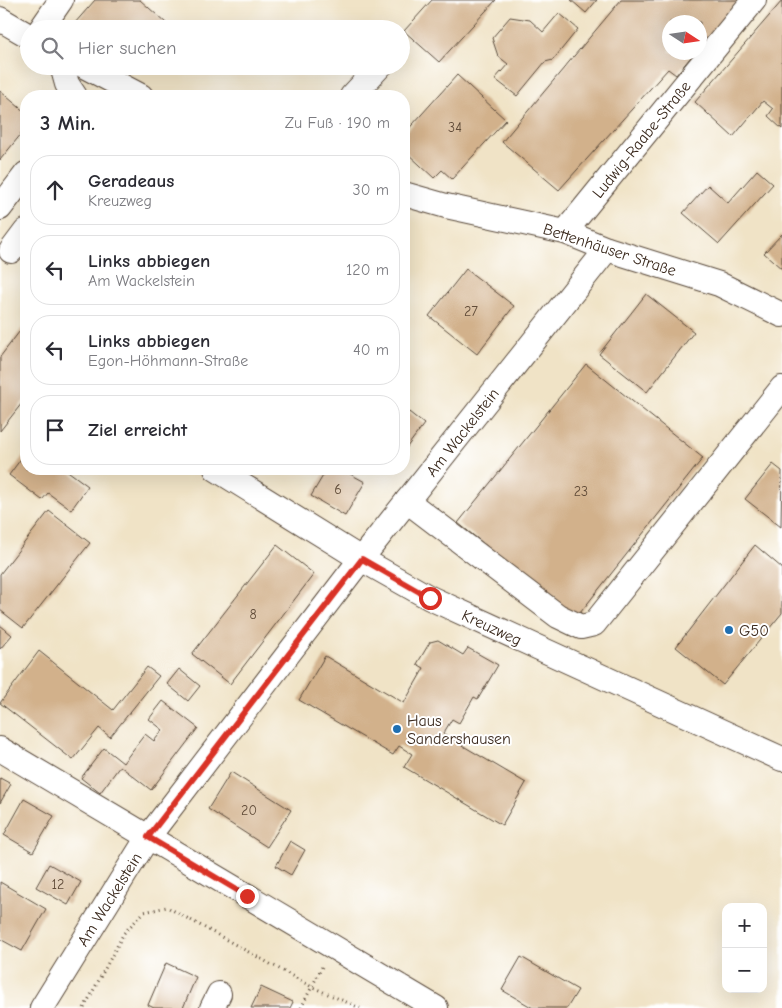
<!DOCTYPE html>
<html lang="de">
<meta charset="utf-8">
<style>
body{margin:0;font-family:"Comic Neue",sans-serif;background:#f7f7f7;color:#2b2b33}
.controls{position:absolute;right:15px;bottom:15px;display:grid;overflow:hidden;border-radius:10px;box-shadow:0 5px 20px #0002}
.controls button{width:45px;height:45px;display:grid;place-items:center;padding:0;border:0;border-bottom:1px solid #e1e1e2;background:#fff;color:#2b2b33;font:25px sans-serif}
.compass{position:absolute;left:662px;top:15px;width:45px;height:45px;border-radius:50%;background:#fff;box-shadow:0 5px 20px #0002;rotate:102deg}
.stop{position:absolute;width:15px;height:15px;margin:-11px;border:4px solid #d93025;border-radius:50%;background:#fff}
.stop.end{background:#d93025;border-color:#fff;box-shadow:0 1px 5px #0008}
.list{margin:0;padding:0;list-style:none}
h2{display:flex;justify-content:space-between;align-items:center;height:65px;margin:0;padding:0 20px;font-size:21px}
h2 small{font-size:16px;font-weight:400;color:#7c7c81}
.list li{display:grid;grid-template-columns:32px 1fr auto;gap:15px;align-items:center;box-sizing:border-box;height:70px;margin:0 10px 10px;padding:0 10px;border:1px solid #e1e1e2;border-radius:20px}
.list b{display:block;font-size:19px;white-space:nowrap}
.list p{margin:0;font-size:16px;white-space:nowrap;color:#7c7c81}
.list em{font-size:16px;font-style:normal;color:#7c7c81}
.icon{flex:none;width:28px;height:28px;fill:none;stroke:currentColor;stroke-width:2;stroke-linecap:round;stroke-linejoin:round}
.map{position:relative;flex:none;width:782px;height:1008px;overflow:hidden}
.search{position:absolute;background:#fff;box-shadow:0 5px 20px #0002;left:20px;top:20px;width:390px;height:55px;display:flex;align-items:center;gap:12px;box-sizing:border-box;padding:0 18px;border-radius:28px;color:#7c7c81;font-size:19px}
.panel{position:absolute;background:#fff;box-shadow:0 5px 20px #0002;left:20px;top:90px;width:390px;height:385px;border-radius:20px}
.map>svg:first-child{display:block}
</style>
<div class="map">
<svg width="782" height="1008" viewBox="0 0 782 1008">
<rect width="100%" height="100%" fill="#fff"/>
<filter id="ink" filterUnits="userSpaceOnUse"><feTurbulence type="fractalNoise" baseFrequency=".02" numOctaves="2"/><feDisplacementMap in="SourceGraphic" scale="10" xChannelSelector="R" yChannelSelector="G"/><feConvolveMatrix kernelMatrix="1 2 1 2 8 2 1 2 1" color-interpolation-filters="sRGB"/></filter>
<filter id="wash" filterUnits="userSpaceOnUse"><feTurbulence type="fractalNoise" baseFrequency=".0096" numOctaves="4" result="noise"/><feDisplacementMap in="SourceGraphic" scale="20" xChannelSelector="R" yChannelSelector="G"/><feGaussianBlur stdDeviation="1.12" result="paint"/><feColorMatrix in="noise" values="0 0 0 0 0 0 0 0 0 0 0 0 0 0 0 0 0 1.4 0 .05"/><feComposite in="paint" operator="in"/></filter>
<g filter="url(#wash)">
<rect width="100%" height="100%" fill="#f0e3c6"/>
<g id="blocks">
<g fill="#d2b18b">
<polygon points="95,0 140,0 166,23 161,29 117,29 115,27 113,29 79,29 74,24"/>
<polygon points="432,0 496,0 439,62 404,31"/>
<polygon points="571,0 597,0 586,13"/>
<polygon points="621,0 739,0 700,47 700,22 670,22 670,52 695,52 676,75 668,69 559,190 502,142"/>
<polygon points="782,1 782,129 768,116 773,109 763,101 733,137 695,102"/>
<polygon points="559,13 578,29 553,60 545,62 517,96 495,79 508,64 498,56 492,38 510,17 530,20 543,32"/>
<polygon points="457,75 506,120 452,179 442,170 434,178 406,152 404,154 404,134"/>
<polygon points="0,91 26,113 26,128 0,160"/>
<polygon points="757,170 773,184 719,244 683,213 708,185 728,203"/>
<polygon points="782,234 782,269 764,253"/>
<polygon points="466,269 514,306 477,354 429,316"/>
<polygon points="646,294 694,332 647,392 599,354"/>
<polygon points="26,323 26,398 0,431 0,357"/>
<polygon points="586,364 703,458 576,618 458,523"/>
<polygon points="409,412 424,424 404,451 404,419"/>
<polygon points="26,452 26,469 65,469 88,486 71,510 48,493 42,500 9,475"/>
<polygon points="773,464 782,471 781,527 745,499"/>
<polygon points="327,469 341,469 365,482 345,516 311,496"/>
<polygon points="49,511 90,543 23,628 0,610 0,574"/>
<polygon points="277,545 314,574 230,684 192,654"/>
<polygon points="755,545 782,568 782,613 723,685 676,647"/>
<polygon points="0,625 12,635 0,649"/>
<polygon points="438,640 463,655 468,648 498,665 478,699 474,697 459,723 452,719 443,734 526,783 502,825 404,767 412,754 399,746 393,755 299,700 325,656 404,703 424,668 417,664 430,642"/>
<polygon points="39,651 113,710 147,667 159,676 110,737 99,728 73,760 0,703"/>
<polygon points="179,669 200,686 188,701 167,684"/>
<polygon points="163,701 198,728 151,790 120,766 100,793 81,778 104,748 123,763 145,734 154,741 163,730 149,719"/>
<polygon points="231,772 291,810 267,847 208,809"/>
<polygon points="0,778 11,784 0,803"/>
<polygon points="24,799 54,816 33,852 4,835"/>
<polygon points="290,841 305,850 291,875 276,866"/>
<polygon points="49,864 81,882 68,905 36,887"/>
<polygon points="0,882 46,909 22,951 0,939"/>
<polygon points="521,957 578,990 567,1008 533,1008 502,990"/>
<polygon points="166,963 196,977 183,1008 154,1008 148,1005"/>
<polygon points="261,987 293,1002 290,1008 251,1008"/>
</g>
</g>
</g>
<g filter="url(#ink)">
<use href="#blocks" fill-opacity="0" stroke="#564637" stroke-width="1"/>
<g fill="none" stroke-linecap="round" stroke-linejoin="round">
<g stroke="#564637" stroke-width="26">
<g id="minor">
<polyline points="0,19 29,36"/>
<polyline points="41,29 61,0"/>
<polyline points="62,66 67,84 75,96"/>
<polyline points="84,66 141,96"/>
<polyline points="352,96 380,66"/>
<polyline points="404,194 446,206 565,232 607,249 719,284 782,315"/>
<polyline points="0,208 26,174"/>
<polyline points="565,232 754,0"/>
<polyline points="11,251 26,231"/>
<polyline points="216,469 361,559 430,598 782,759"/>
<polyline points="407,501 558,616 581,627 594,624 782,388"/>
<polyline points="0,749 436,1008"/>
<polyline points="42,1008 148,837 361,559 607,249"/>
<polyline points="212,1008 219,994"/>
</g>
</g>
<g stroke="#564637" stroke-width="3" stroke-dasharray="1 4" stroke-linecap="butt">
<polyline points="84,1008 124,933 144,912 167,907 312,987 360,1008"/>
<polyline points="301,1008 323,965"/>
</g>
<use href="#minor" stroke="#fff" stroke-width="24"/>
</g>
</g>
<g fill="none" stroke-linecap="round" stroke-linejoin="round" filter="url(#ink)">
<polyline stroke="#d93025" stroke-width="6" points="247,896 148,837 362,559 430,598"/>
</g>
<g fill="#1f6fb2" stroke="#fff" stroke-width="2">
<circle cx="729" cy="630" r="5"/>
<circle cx="397" cy="729" r="5"/>
</g>
<g text-anchor="middle" stroke-width="4" stroke-linejoin="round" paint-order="stroke">
<g font-size="14" fill="#614c39">
<text x="455" y="132">34</text>
<text x="471" y="316">27</text>
<text x="338" y="494">6</text>
<text x="581" y="496">23</text>
<text x="253" y="619">8</text>
<text x="249" y="815">20</text>
<text x="58" y="889">12</text>
</g>
<g font-size="16" fill="#3b2a1e" stroke="#fff">
<text transform="translate(641 139) rotate(-51)" y="6">Ludwig-Raabe-Straße</text>
<text transform="translate(610 249) rotate(18)" y="6">Bettenhäuser Straße</text>
<text transform="translate(462 432) rotate(-52)" y="6">Am Wackelstein</text>
<text transform="translate(492 627) rotate(25)" y="6">Kreuzweg</text>
<text transform="translate(109 899) rotate(-58)" y="6">Am Wackelstein</text>
</g>
<g font-size="16" fill="#3b2a1e" stroke="#fff" text-anchor="start">
<text x="739" y="636">G50</text>
<text x="407" y="726">Haus<tspan x="407" dy="18">Sandershausen</tspan></text>
</g>
</g>
</svg>
<div class="controls">
<button>+</button>
<button>−</button>
</div>
<svg class="compass" viewBox="-18 -18 36 36"><path d="M0-13l5 13h-10z" fill="#e53935"/><path d="M0 13l5-13h-10z" fill="#7c7c81"/></svg>
<div class="stop" style="left:430px;top:598px"></div>
<div class="stop end" style="left:247px;top:896px"></div>
<div class="search"><svg class="icon" aria-label="search" viewBox="0 0 24 24"><circle cx="10" cy="10" r="6"/><path d="M15 15l6 6"/></svg>Hier suchen</div>
<section class="panel">
<h2>3 Min.<small>Zu Fuß · 190 m</small></h2>
<ul class="list">
<li><svg class="icon" aria-label="ahead" viewBox="0 0 24 24"><path d="M12 20V5M6 11l6-6 6 6"/></svg><div><b>Geradeaus</b><p>Kreuzweg</p></div><em>30 m</em></li>
<li><svg class="icon" aria-label="left" viewBox="0 0 24 24"><path d="M17 20v-9H6M10 6l-5 5 5 5"/></svg><div><b>Links abbiegen</b><p>Am Wackelstein</p></div><em>120 m</em></li>
<li><svg class="icon" aria-label="left" viewBox="0 0 24 24"><path d="M17 20v-9H6M10 6l-5 5 5 5"/></svg><div><b>Links abbiegen</b><p>Egon-Höhmann-Straße</p></div><em>40 m</em></li>
<li><svg class="icon" aria-label="arrive" viewBox="0 0 24 24"><path d="M6 21V4h12l-3 4 3 4H6"/></svg><div><b>Ziel erreicht</b></div></li>
</ul>
</section>
</div>
